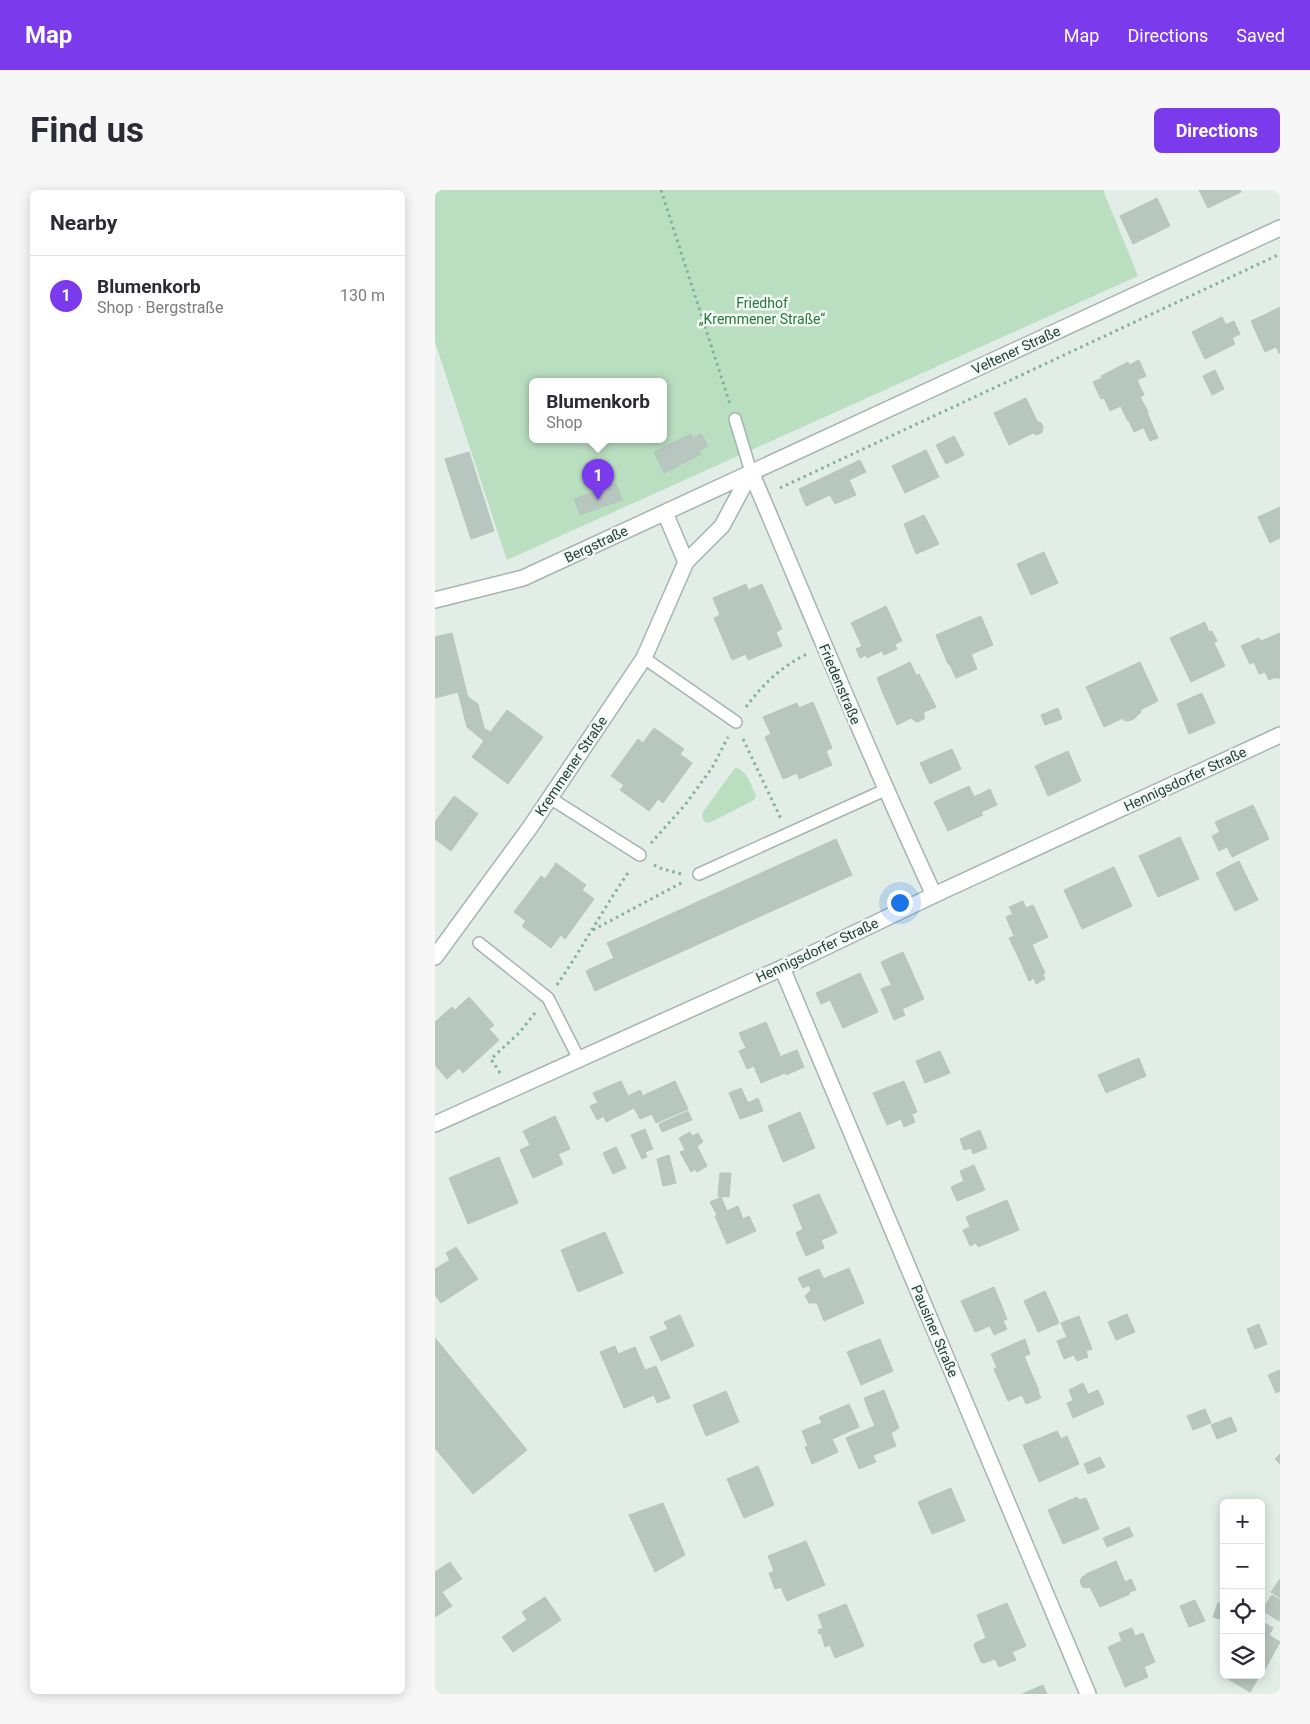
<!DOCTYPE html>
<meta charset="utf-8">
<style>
body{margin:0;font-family:Roboto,sans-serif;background:#f7f7f7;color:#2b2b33}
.controls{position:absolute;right:15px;bottom:15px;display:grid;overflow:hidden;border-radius:8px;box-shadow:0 2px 12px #0003}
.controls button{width:45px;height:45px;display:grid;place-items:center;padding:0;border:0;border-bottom:1px solid #e1e1e2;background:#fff;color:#2b2b33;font:25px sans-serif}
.you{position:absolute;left:464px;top:712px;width:18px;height:18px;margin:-12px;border:4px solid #fff;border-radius:50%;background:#1a73e8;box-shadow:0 0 0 8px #1a73e833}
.badge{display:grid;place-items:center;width:32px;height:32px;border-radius:50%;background:#7c3aed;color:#fff;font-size:16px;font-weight:700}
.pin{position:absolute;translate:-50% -41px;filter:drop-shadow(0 1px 2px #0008)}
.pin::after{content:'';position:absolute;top:26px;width:18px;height:15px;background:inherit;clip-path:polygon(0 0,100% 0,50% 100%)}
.popup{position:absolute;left:94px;top:188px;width:138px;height:65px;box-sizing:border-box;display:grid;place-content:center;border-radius:8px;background:#fff;filter:drop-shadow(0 1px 4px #0005);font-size:16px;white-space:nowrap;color:#7c7c81}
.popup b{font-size:19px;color:#2b2b33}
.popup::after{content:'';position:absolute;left:50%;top:100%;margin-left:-10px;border:10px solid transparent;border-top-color:#fff}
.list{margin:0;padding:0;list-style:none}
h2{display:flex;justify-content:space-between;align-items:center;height:65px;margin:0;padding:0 20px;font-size:21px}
h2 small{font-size:16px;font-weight:400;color:#7c7c81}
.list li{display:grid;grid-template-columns:32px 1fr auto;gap:15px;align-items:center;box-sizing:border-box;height:80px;padding:0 20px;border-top:1px solid #e1e1e2}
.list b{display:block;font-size:19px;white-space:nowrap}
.list p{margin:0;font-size:16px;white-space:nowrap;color:#7c7c81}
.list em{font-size:16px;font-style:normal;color:#7c7c81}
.icon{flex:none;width:28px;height:28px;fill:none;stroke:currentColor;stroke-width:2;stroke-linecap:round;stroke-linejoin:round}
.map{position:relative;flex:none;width:845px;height:1504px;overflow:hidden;border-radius:8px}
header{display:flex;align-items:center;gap:30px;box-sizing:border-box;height:70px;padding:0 25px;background:#7c3aed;color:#fff}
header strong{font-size:24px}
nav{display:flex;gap:28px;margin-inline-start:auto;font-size:18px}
.intro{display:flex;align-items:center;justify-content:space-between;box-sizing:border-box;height:120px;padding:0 30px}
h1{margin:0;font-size:35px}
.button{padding:12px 22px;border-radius:8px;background:#7c3aed;color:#fff;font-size:18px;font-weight:700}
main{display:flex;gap:30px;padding:0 30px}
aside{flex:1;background:#fff;border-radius:8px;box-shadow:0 2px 12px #0003}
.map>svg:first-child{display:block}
</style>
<header>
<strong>Map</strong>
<nav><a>Map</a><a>Directions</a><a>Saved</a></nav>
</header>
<div class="intro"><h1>Find us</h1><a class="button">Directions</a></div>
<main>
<aside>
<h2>Nearby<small></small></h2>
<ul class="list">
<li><span class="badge">1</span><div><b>Blumenkorb</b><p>Shop · Bergstraße</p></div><em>130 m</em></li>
</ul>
</aside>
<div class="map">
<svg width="845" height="1504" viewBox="0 0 845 1504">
<rect width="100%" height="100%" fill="#e2ede7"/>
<g fill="#badec0" fill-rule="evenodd">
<path d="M0,0h668l35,86 -631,284 -72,-218zM98,191h130v58h-130z"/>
<path d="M300,578c12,1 16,18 21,27l-2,5 -45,23c-6,-1 -8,-5 -6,-11z"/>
</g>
<g fill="#b7c7bf" stroke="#b4c6bd">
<polygon points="764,0 805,0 806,2 773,18"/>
<polygon points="722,8 735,36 698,54 685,26"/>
<polygon points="845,117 845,163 844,163 827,126"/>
<polygon points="827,126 841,157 830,162 816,131"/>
<polygon points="787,127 800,154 770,169 757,142"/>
<polygon points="799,131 805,144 797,148 790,135"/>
<polygon points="704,170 711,186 702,190 709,205 675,221 669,208 666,209 658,192 667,188 666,186 693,172 694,175"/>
<polygon points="780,180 789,199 777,205 768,186"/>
<polygon points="705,207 713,222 693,231 686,217"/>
<polygon points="591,208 602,231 606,233 608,237 607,242 602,245 598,243 574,255 559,223"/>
<polygon points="712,222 717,234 699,242 694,231"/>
<polygon points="717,234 723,248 715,251 709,238"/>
<polygon points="256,244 258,248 266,244 273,256 264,261 266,264 229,283 219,262"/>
<polygon points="519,246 529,265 511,274 501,255"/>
<polygon points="491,260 504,287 470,303 457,276"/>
<polygon points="34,262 59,341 36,349 10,269"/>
<polygon points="425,270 431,282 414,290 421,305 400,314 395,305 371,316 364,299"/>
<polygon points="181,294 187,310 145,325 139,309"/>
<polygon points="845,317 845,348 835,353 823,327"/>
<polygon points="489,325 504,354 481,364 469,334"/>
<polygon points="609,362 623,393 596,405 582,374"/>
<polygon points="311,394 313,400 327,394 347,439 341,442 347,456 313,470 311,464 297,470 279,428 285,425 278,408"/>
<polygon points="451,416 467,451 460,454 462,459 449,465 447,461 432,468 431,465 425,468 421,459 427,456 416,433"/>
<polygon points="546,426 558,455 513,474 501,445"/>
<polygon points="770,432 774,442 777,441 782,451 779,453 790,476 756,492 735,448"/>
<polygon points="17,443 31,500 0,508 0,447"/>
<polygon points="845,443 845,488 839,488 834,490 830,482 824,484 819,472 815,474 806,456 824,448 826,451"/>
<polygon points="536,464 542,479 521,488 514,473"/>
<polygon points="475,472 481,485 447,501 442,488"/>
<polygon points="705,472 723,511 705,520 706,522 699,529 692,531 689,530 688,528 669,537 651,497"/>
<polygon points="484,484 501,517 489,522 489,529 482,532 476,528 462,535 447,501"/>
<polygon points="31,500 33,507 43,514 49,538 55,542 49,551 32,537 23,502"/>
<polygon points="767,503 780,533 754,544 742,514"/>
<polygon points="378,512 397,558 391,561 397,575 364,589 362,583 348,589 330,547 336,544 328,527 362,513 364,518"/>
<polygon points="623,518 627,529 610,535 606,525"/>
<polygon points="72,520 108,547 73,594 37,567"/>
<polygon points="219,538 249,559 245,564 257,573 228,613 223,609 214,621 185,600 189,595 176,586 203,549 208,553"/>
<polygon points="517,559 526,579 495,594 485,573"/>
<polygon points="633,561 646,591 613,606 600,576"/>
<polygon points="534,596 539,607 555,599 562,615 546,622 548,625 513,641 499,612"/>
<polygon points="19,606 43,624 34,636 10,618"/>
<polygon points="818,615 834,649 797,667 780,632"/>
<polygon points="10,618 34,636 16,661 0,649 0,632"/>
<polygon points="785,642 792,657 784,661 777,646"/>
<polygon points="745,647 764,689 723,707 704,666"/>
<polygon points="401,649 417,685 188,788 172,753"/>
<polygon points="804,671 823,710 800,721 781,683"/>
<polygon points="121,673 151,695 147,700 159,709 130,749 126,745 116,758 87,736 91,731 79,722 106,686 110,689"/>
<polygon points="679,677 697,716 647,739 629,700"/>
<polygon points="588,711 591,718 598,715 613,747 581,762 574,748 579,746 571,727 578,724 574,717"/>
<polygon points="597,755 610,783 608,784 610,789 601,794 599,788 594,791 581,762"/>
<polygon points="468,762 489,809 467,819 446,772"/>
<polygon points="179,768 188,788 160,801 151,781"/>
<polygon points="425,783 443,822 408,838 395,810 386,814 381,803"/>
<polygon points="456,795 470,825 459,830 446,799"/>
<polygon points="34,807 59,835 54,839 64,850 28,883 24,878 12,889 0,875 0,832 17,817 20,820"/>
<polygon points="331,832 345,865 312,879 304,861 311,858 304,843"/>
<polygon points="362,860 369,877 351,885 344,867"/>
<polygon points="505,861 515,883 490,893 481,871"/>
<polygon points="343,865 350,883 326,893 319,876"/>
<polygon points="704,868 711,886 671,903 663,885"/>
<polygon points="186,891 199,918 171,932 169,926 162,930 155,916 163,913 158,903"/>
<polygon points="240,891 253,919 221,933 209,905"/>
<polygon points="469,891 482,922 452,935 438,903"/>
<polygon points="306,898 313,913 323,908 328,921 305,929 294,903"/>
<polygon points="205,900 217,924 205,929 193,906"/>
<polygon points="253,921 257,930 227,942 224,934"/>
<polygon points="365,922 380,958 348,972 333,936"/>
<polygon points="477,925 480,932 469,937 466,929"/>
<polygon points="120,926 135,959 123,964 128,974 98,988 85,960 95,955 88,941"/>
<polygon points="210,939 218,959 210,962 212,967 207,969 196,945"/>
<polygon points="545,940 552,958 538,964 536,958 529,960 525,949"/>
<polygon points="255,942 257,946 263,943 268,952 262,956 272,976 262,982 260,979 256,982 245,962 250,960 244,948"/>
<polygon points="181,957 191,978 178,984 168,963"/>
<polygon points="234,965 241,993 228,996 222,969"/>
<polygon points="64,967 83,1013 33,1034 14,988"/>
<polygon points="539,975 550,1000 522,1011 516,997 529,991 525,981"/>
<polygon points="285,983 296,983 294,1007 283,1006"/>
<polygon points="384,1004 402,1043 386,1050 389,1058 371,1066 361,1043 368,1039 358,1015"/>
<polygon points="286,1007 292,1021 282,1025 275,1012"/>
<polygon points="572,1010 584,1040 543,1057 541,1053 535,1056 528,1040 535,1037 531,1027"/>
<polygon points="303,1016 308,1029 314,1026 321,1041 292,1054 280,1026"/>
<polygon points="170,1042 188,1083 143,1102 126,1060"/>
<polygon points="21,1057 43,1089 6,1113 0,1105 0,1079 15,1070 11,1063"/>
<polygon points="414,1078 429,1113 389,1131 382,1113 374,1113 370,1106 376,1100 374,1095"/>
<polygon points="384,1079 389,1089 368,1098 363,1088"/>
<polygon points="559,1097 572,1129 568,1131 572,1139 559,1145 555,1136 540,1142 526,1111"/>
<polygon points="610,1101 624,1133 603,1142 589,1111"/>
<polygon points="692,1124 700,1142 681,1150 673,1132"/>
<polygon points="245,1125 259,1156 226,1171 215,1147 233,1139 229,1132"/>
<polygon points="644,1126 657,1159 651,1161 653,1167 642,1171 639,1165 629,1169 622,1151 632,1147 626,1133"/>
<polygon points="824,1134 832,1154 820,1159 812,1139"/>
<polygon points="0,1148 92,1260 38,1304 0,1258"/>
<polygon points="445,1149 458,1181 426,1195 412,1162"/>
<polygon points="590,1149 595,1164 562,1178 556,1164"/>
<polygon points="180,1156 183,1164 200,1157 210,1180 221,1176 235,1208 222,1213 219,1205 189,1218 165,1162"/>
<polygon points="589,1166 604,1201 603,1201 606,1208 591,1214 587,1205 573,1211 559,1179"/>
<polygon points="845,1180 845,1201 841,1203 833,1185"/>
<polygon points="648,1193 653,1204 638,1210 634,1200"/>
<polygon points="449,1200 453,1211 433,1219 429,1208"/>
<polygon points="663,1200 669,1214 638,1228 632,1213"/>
<polygon points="291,1201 304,1232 271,1246 258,1215"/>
<polygon points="453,1211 464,1238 456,1243 461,1256 421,1272 411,1248 440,1236 433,1219"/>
<polygon points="414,1214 424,1237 397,1249 403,1262 377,1274 370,1257 373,1256 367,1241 387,1233 384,1227"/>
<polygon points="770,1219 776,1233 758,1240 752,1226"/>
<polygon points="796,1227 802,1241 782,1249 776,1235"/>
<polygon points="622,1241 626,1249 632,1246 644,1274 604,1292 588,1255"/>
<polygon points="845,1264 845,1274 840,1269"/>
<polygon points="438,1266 441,1272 424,1279 421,1272"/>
<polygon points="665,1267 670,1277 653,1284 649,1274"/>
<polygon points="323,1276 339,1315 309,1328 292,1289"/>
<polygon points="516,1298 530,1331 497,1344 483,1312"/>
<polygon points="642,1307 644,1310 651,1308 664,1339 628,1354 613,1320"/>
<polygon points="228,1313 250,1365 220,1382 194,1325"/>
<polygon points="694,1337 698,1346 672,1357 668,1348"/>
<polygon points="371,1351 390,1395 352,1411 346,1397 340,1399 334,1383 339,1381 333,1366"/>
<polygon points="681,1371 690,1392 696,1389 701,1400 694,1402 695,1404 665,1417 655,1397 651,1398 647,1397 645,1391 647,1387 651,1385 651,1384"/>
<polygon points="15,1372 27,1389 7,1402 17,1416 0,1427 0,1382"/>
<polygon points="845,1389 845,1408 836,1402"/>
<polygon points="837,1405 845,1410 844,1431 827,1420"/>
<polygon points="110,1407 126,1430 78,1462 67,1447 92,1430 87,1422"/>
<polygon points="760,1410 770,1431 754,1437 745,1416"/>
<polygon points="572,1413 591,1456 577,1462 581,1470 564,1477 560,1469 549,1473 546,1472 539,1456 540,1453 551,1448 542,1425"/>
<polygon points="783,1413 789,1415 788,1430 778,1427"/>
<polygon points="411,1414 429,1456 400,1468 395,1455 390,1457 386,1443 384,1444 383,1440 388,1438 383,1425"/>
<polygon points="828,1432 838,1438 834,1445 845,1452 830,1479 826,1476 826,1435"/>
<polygon points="697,1438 700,1446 708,1443 720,1472 686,1487 673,1457 687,1451 684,1443"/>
<polygon points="709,1477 713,1487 690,1497 686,1487"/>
<polygon points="791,1485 825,1485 815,1502 790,1487"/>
<polygon points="608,1495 612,1504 587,1504"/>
</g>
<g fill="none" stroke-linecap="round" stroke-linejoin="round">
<g stroke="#a4b5ad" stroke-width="14">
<g id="service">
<polyline points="300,229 316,282"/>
<polyline points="209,468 301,532"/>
<polyline points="115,608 205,665"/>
<polyline points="264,684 450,600"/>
<polyline points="44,753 113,808 144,869"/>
</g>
</g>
<g stroke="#a4b5ad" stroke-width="18">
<g id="minor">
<path d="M316,282c60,141 118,283 183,423"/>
<polyline points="251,372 287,336 316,282"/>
<polyline points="0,410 88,388 845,38"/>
<polyline points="0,767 96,636 209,468 251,372 230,323"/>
<polyline points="347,778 653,1504"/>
<polyline points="0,934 347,778 499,705 845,545"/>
</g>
</g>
<g stroke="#81b19d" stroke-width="3" stroke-dasharray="2.5 4" stroke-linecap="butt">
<polyline points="226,0 295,214"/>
<polyline points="345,298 845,64"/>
<path d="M311,517c17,-23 36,-41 61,-53"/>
<polyline points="308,549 346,629"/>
<polyline points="216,653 250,615 277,578 293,547"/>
<polyline points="219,675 225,678 246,684"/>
<polyline points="158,740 248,692"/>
<path d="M122,795c26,-38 47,-78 73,-115"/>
<polyline points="65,883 56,869 84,843 100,823"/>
</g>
<use href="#service" stroke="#fff" stroke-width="11"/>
<use href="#minor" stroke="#fff" stroke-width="15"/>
</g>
<g text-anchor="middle" stroke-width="5" stroke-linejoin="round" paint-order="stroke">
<g font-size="14" fill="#2a7640" stroke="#f2f9f5">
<text x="327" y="118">Friedhof<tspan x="327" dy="16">„Kremmener Straße“</tspan></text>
</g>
<g font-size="14" fill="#213e33" stroke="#f2f9f5">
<text transform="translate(581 160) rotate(-25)" y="5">Veltener Straße</text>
<text transform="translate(161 354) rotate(-25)" y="5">Bergstraße</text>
<text transform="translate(405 494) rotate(67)" y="5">Friedenstraße</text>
<text transform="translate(136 576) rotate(-56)" y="5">Kremmener Straße</text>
<text transform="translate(750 589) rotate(-25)" y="5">Hennigsdorfer Straße</text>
<text transform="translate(382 760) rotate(-25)" y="5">Hennigsdorfer Straße</text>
<text transform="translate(500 1141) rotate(67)" y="5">Pausiner Straße</text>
</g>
</g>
</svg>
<div class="controls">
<button>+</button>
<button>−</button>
<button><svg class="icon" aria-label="locate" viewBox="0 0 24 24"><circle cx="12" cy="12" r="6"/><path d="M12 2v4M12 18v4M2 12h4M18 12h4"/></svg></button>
<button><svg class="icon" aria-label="layers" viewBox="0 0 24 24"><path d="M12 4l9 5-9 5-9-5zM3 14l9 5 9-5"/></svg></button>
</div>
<div class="you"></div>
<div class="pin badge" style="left:163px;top:310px">1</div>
<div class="popup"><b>Blumenkorb</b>Shop</div>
</div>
</main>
